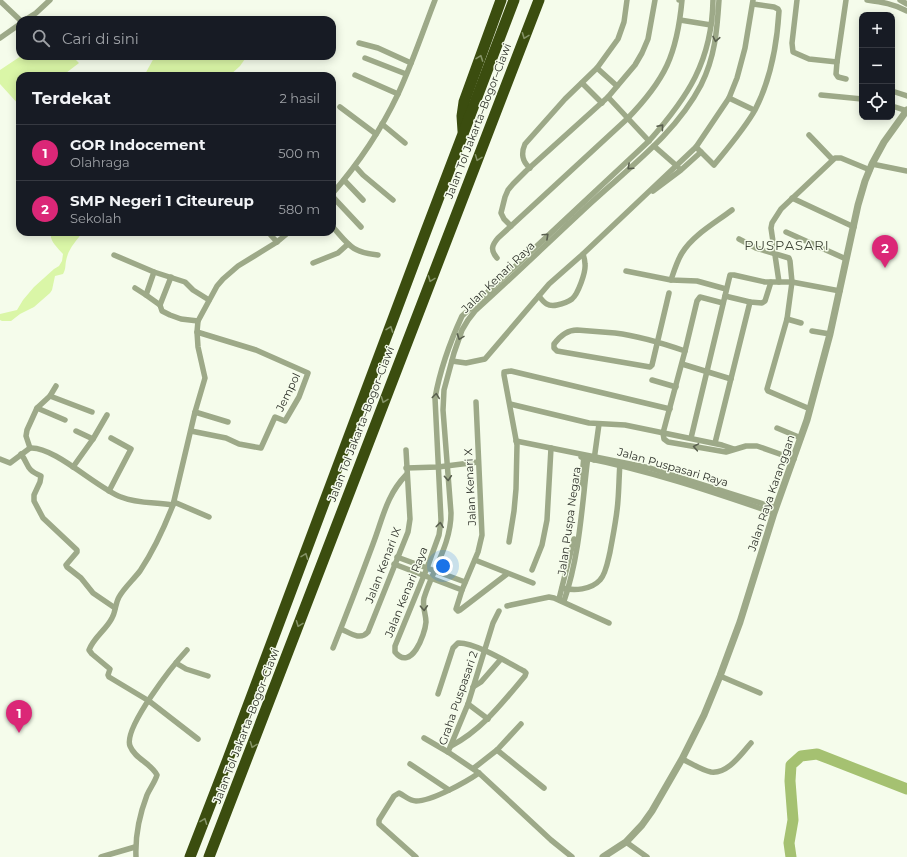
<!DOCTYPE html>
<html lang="id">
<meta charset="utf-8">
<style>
body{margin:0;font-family:Montserrat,sans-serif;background:#20242c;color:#f1f3f6}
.controls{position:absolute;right:12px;top:12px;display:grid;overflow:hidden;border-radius:8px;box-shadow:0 2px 10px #0003}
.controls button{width:36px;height:36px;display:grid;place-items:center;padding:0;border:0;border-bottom:1px solid #363941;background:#171b24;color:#f1f3f6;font:20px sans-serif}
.you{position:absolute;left:443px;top:566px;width:14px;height:14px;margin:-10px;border:3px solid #fff;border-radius:50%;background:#1a73e8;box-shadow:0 0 0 6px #1a73e833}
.badge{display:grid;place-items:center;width:26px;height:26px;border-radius:50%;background:#db2777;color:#fff;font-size:13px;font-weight:700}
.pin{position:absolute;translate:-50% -33px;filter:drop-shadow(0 1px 2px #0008)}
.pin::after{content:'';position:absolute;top:21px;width:14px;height:12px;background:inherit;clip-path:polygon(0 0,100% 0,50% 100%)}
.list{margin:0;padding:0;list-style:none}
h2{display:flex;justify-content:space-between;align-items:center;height:52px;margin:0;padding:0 16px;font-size:17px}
h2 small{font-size:13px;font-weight:400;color:#9ea1a6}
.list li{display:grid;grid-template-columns:26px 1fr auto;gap:12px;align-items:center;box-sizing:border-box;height:56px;padding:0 16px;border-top:1px solid #363941}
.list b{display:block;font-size:15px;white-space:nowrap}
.list p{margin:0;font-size:13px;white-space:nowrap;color:#9ea1a6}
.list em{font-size:13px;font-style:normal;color:#9ea1a6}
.icon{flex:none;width:22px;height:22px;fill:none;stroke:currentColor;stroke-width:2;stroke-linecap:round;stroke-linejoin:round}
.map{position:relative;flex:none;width:907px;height:857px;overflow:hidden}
.search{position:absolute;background:#171b24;box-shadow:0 2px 10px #0003;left:16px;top:16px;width:320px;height:44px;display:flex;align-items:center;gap:10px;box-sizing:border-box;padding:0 14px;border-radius:12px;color:#9ea1a6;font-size:15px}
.panel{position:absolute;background:#171b24;box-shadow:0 2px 10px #0003;left:16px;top:72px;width:320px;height:164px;border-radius:12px}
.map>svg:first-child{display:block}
</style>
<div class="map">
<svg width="907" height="857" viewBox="0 0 907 857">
<rect width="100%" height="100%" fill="#f5fceb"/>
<g fill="#daf6a7">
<polygon points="21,56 72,56 79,63 62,76 20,76 20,106 0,84 0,70"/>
<polygon points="155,56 247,56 240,66 229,76 144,76"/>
<path d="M51,232h32c-7,9 -15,17 -17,29 -1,5 0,8 -3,13l-8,2 -3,14 -2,3 -16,14 -14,7 -9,7h-9l-2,-1v-6l17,-4 6,-10 11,-13 20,-18 5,-3 3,-5 1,-7c-6,-7 -14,-13 -12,-22z"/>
</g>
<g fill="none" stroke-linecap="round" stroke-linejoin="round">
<polyline stroke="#a5c171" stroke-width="11" points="791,857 789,843 793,820 790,781 791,765 801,756 817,754 907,789"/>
<g stroke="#9da988" stroke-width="5.5">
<path d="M713,0c-1,61 -25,97 -64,141l-187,175c-12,26 -22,54 -27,82l6,122 -2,15 -12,33 -32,78v6c16,20 30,-17 31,-30 0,-8 -4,-15 -2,-24 9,-29 27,-54 27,-85l-8,-103 1,-20 10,-37 8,-23 6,-10 7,-9c39,-35 78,-73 117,-109 39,-36 84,-69 109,-117 14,-28 16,-54 18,-85"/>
<polyline points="797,0 792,43 793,52 809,59 837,62 846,0"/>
<path d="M867,0c15,2 27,4 40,11"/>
<polyline points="900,0 907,4"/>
<polyline points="0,1 20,20"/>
<polyline points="25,20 36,13 50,0"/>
<polyline points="680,20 711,25"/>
<polyline points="0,38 20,24"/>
<polyline points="359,43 378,48 411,63"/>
<polyline points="365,58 406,74"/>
<polyline points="837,62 836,74 838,77 846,79"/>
<polyline points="597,68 617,86"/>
<polyline points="355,75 398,94"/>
<polyline points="582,83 602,103"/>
<polyline points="892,91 907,96"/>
<polyline points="821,95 862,99"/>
<polyline points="608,97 649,141"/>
<polyline points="729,98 754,110"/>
<polyline points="892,106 907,111"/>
<polyline points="340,107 376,134"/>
<polyline points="382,124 405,143"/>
<polyline points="809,135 832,159"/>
<polyline points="654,146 678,167"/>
<path d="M696,147l18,18c13,-16 31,-37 41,-55 16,-31 22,-65 24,-99l-1,-2 -4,-2 -21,-3"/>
<polyline points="872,164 907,171"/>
<polyline points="355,166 363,175 393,200"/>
<path d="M530,168c-8,-6 -9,-15 -5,-24l40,-45 32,-31 21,-29 6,-17 3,-22"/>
<polyline points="344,180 363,200"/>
<polyline points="653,191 681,170 701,152"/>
<path d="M332,194c26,-30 49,-64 66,-100 14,-30 25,-63 37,-94"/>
<polyline points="332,196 361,227"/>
<polyline points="792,198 854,227"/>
<path d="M332,226c17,19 19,26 46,29"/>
<polyline points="511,226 504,219 501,213 505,197 508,190 513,184 526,171 608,97 635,65 642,53 648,39 655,0"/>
<polyline points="268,232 277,242"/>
<polyline points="786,232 846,259"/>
<polyline points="739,239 756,248 789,258 790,261 792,282 787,319 767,389 768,391 810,409"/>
<polyline points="114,255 154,272 146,295 160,305 162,311 170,315 181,319 198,321"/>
<path d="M497,258c-7,-8 -5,-13 1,-20l129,-119c38,-39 50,-64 55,-119h-3"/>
<polyline points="313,263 338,253 348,244"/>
<polyline points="626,271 671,280 697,281 726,289"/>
<polyline points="154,272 185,282 193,290 209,300"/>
<path d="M671,280c3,-9 6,-19 11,-27 11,-18 33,-30 50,-43"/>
<polyline points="779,282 771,228 772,223 781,209 835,158 841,158 870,170"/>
<polyline points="135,288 146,295"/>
<path d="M669,293l-17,72 -2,2 -93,-16 -3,-3v-4c6,-8 13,-14 23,-14 13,1 25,2 38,3 24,3 47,10 70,18"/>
<path d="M539,296c5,7 9,11 18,9 5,-1 11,-3 15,-6 6,-5 14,-27 13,-35 0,-4 -1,-7 -2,-10"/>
<polyline points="725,296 750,302 762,303 765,301 771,282"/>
<polyline points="723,303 700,297 697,301 685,351 663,433 664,439 668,442 726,452 746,446 757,446 794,459"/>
<polyline points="160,305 171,277"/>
<polyline points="787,319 801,323"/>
<polyline points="812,331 830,334"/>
<polyline points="452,361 466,363 485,359 549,284 583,254 696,147 729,98 737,78 745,48 753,0"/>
<polyline points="682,364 731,379"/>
<polyline points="652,380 676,387"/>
<polyline points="50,396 92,412"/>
<polyline points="476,402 482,535 478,552 462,590 456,609 458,611 460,610 507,574"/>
<polyline points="510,404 589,423 625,425 722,445 734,449"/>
<polyline points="37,408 65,420"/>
<polyline points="195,412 228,422"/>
<polyline points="777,428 801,438"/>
<polyline points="76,431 93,439"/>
<polyline points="191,431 226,438 239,444 261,448 275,417 285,421 299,397 308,373 256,350 197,332"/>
<polyline points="691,438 730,275 734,275 765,282 792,282 840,291"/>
<polyline points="516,441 650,468 776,508"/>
<polyline points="715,443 750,302"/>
<polyline points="30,448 26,436 27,430 37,408 50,396 56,386"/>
<path d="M21,454c9,12 4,15 20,22l-1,6 -6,13v6l9,17 34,32v2l-11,13 1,2 14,11 12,15 22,15"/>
<path d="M581,457c67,13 129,34 193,56"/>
<path d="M0,459l10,4 20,-15c24,-2 67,40 91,49 17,7 35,5 52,8l22,-93 10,-34 -7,-31 -1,-15 1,-11 19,-35 6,-7 15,-13 39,-24 12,-10"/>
<polyline points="594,460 599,424"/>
<polyline points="73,467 93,439 107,415"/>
<polyline points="406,468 438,467 478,462"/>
<polyline points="581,487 584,456"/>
<polyline points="109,491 131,449 111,438"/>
<polyline points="174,502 209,517"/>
<path d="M173,505c-9,23 -19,45 -33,66 -7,9 -16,17 -21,26 -4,7 -3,14 -7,21 -6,12 -18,19 -23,32l3,4 18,15 -2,6 1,2 40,24 49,38"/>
<polyline points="509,542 514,511 516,489 517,445 504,375 504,372 511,371 670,409"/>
<polyline points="397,557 465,582"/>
<polyline points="475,560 533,583"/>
<polyline points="394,564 462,590"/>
<polyline points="532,570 542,545 547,520 551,448"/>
<path d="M562,588c12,3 29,2 38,-8 6,-6 8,-20 10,-28 3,-17 7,-35 8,-52 1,-12 1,-24 2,-37"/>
<polyline points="559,599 574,539"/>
<path d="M564,601c16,-46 18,-97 24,-145"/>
<polyline points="507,606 511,605 549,597 554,598 609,623"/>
<polyline points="499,611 493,623 468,704 448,752 479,773 551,840 572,857"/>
<path d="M341,629c9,4 19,12 27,3l40,-100 2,-13 -4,-69"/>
<path d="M333,648c14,-35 27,-69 40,-104 10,-26 13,-48 33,-69"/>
<polyline points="176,663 186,669 208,676"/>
<polyline points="720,676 760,693"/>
<polyline points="473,687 481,682 501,659"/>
<path d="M438,694l15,-46 5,-5c16,-1 51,20 66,28l2,2 -1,3c-22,26 -43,54 -74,70"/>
<polyline points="468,704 488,719"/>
<polyline points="424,738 448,752"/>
<polyline points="497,750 544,788"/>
<path d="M682,759c9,4 19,11 29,13 17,2 30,-18 40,-29"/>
<polyline points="410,764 449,790"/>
<polyline points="474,768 497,750 521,724"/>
<polyline points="626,842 647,857"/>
<polyline points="101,857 135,847"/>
<path d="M136,857c-1,-22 3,-41 11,-62 3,-7 8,-13 10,-20 -6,-12 -22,-16 -27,-29 -7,-18 44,-82 57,-96"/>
<path d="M416,857l-37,-33v-4l15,-24 5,-3c6,3 11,8 17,8 16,0 50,-19 63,-28"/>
</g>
<polyline stroke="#9da988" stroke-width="7" points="603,857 626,842 642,825 652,811 682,759 704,715 720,676 740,622 774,513 807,420 830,334 858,205 865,181 872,164 884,142 907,110"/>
<g stroke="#3b4d0f" stroke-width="11">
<polyline points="463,131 462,116 464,102 501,0"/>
<polyline points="190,857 228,759 426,231 514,0"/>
<polyline points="209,857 539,0"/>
</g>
</g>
<defs><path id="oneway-chevron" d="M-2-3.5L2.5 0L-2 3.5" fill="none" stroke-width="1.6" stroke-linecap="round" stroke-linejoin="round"/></defs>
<g stroke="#859367">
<use href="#oneway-chevron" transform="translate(525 36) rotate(111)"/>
<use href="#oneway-chevron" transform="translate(480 58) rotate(-70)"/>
<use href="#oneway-chevron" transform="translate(478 158) rotate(111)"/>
<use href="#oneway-chevron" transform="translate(431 279) rotate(111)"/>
<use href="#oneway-chevron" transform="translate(390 329) rotate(-70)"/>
<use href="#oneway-chevron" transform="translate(384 400) rotate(111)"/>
<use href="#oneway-chevron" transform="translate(305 556) rotate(-69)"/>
<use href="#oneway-chevron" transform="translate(299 624) rotate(111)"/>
<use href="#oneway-chevron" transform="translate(253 745) rotate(111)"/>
<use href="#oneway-chevron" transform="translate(204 821) rotate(-69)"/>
</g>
<g stroke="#595f4e">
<use href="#oneway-chevron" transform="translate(716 39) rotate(101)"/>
<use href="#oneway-chevron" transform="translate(661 127) rotate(-49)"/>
<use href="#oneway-chevron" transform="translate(630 167) rotate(138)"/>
<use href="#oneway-chevron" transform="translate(546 236) rotate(-43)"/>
<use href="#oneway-chevron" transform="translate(460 337) rotate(110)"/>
<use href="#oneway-chevron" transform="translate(436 396) rotate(-82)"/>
<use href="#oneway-chevron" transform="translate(696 447) rotate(-170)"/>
<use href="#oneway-chevron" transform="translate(448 478) rotate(86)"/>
<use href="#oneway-chevron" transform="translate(440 525) rotate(-83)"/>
<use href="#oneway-chevron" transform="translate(424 608) rotate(87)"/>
</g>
<g text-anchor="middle" stroke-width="3" stroke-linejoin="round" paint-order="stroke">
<g font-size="11" fill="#2b2e27" stroke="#f5fceb">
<text transform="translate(478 121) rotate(-69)" y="4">Jalan Tol Jakarta–Bogor–Ciawi</text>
<text transform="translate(498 277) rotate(-44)" y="4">Jalan Kenari Raya</text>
<text transform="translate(288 392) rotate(-64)" y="4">Jempol</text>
<text transform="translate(361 424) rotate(-69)" y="4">Jalan Tol Jakarta–Bogor–Ciawi</text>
<text transform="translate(673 467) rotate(16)" y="4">Jalan Puspasari Raya</text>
<text transform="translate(470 487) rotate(-93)" y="4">Jalan Kenari X</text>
<text transform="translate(771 493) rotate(-71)" y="4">Jalan Raya Karanggan</text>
<text transform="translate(569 521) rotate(-82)" y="4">Jalan Puspa Negara</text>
<text transform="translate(383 565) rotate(-69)" y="4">Jalan Kenari IX</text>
<text transform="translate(406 592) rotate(-68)" y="4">Jalan Kenari Raya</text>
<text transform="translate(458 698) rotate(-71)" y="4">Graha Puspasari 2</text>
<text transform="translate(246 726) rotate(-69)" y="4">Jalan Tol Jakarta–Bogor–Ciawi</text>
</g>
<g font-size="13" letter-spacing="1" fill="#3f4537" stroke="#f5fceb">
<text x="787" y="250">PUSPASARI</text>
</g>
</g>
</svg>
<div class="controls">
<button>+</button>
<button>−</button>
<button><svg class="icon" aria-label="locate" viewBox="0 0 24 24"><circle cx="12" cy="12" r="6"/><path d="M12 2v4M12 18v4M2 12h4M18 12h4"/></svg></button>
</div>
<div class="you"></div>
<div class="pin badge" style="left:19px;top:733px">1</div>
<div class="pin badge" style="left:885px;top:268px">2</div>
<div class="search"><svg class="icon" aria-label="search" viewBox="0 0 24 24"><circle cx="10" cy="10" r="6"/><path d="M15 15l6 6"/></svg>Cari di sini</div>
<section class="panel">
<h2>Terdekat<small>2 hasil</small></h2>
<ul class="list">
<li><span class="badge">1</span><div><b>GOR Indocement</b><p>Olahraga</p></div><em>500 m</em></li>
<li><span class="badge">2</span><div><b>SMP Negeri 1 Citeureup</b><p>Sekolah</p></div><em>580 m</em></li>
</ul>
</section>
</div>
